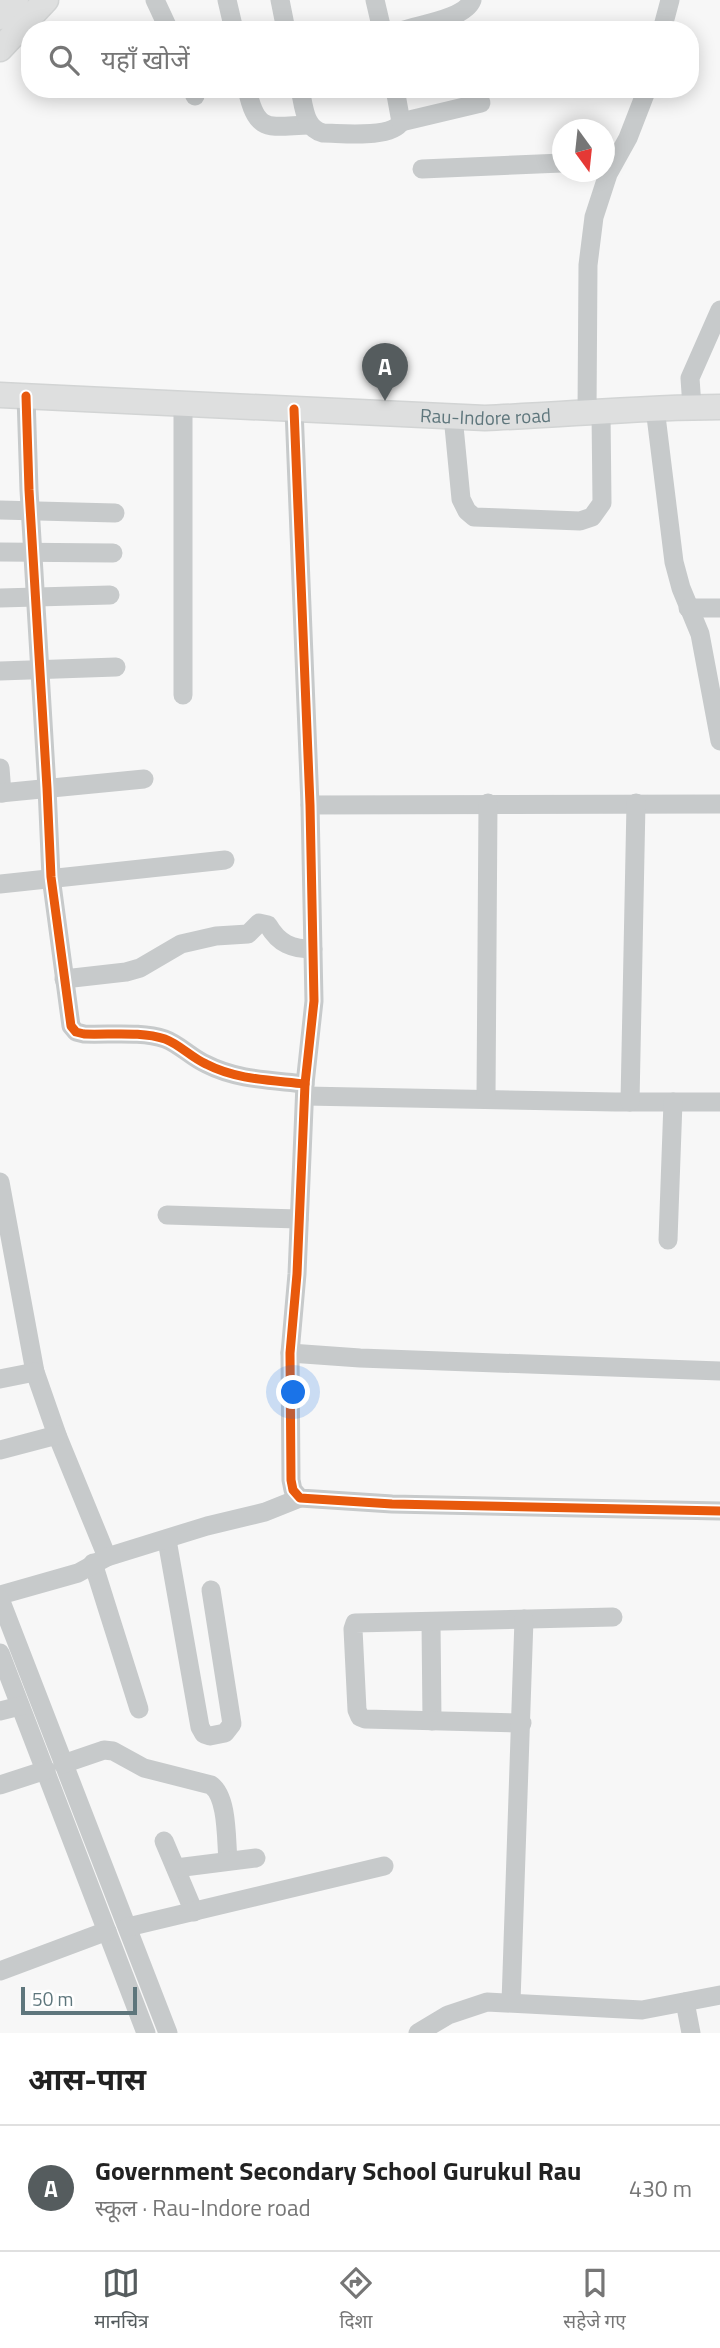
<!DOCTYPE html>
<html lang="hi">
<meta charset="utf-8">
<style>
body{margin:0;font-family:"Titillium Web","Noto Sans Devanagari",sans-serif;background:#f2f2f2;color:#222}
.compass{position:absolute;left:552px;top:119px;width:63px;height:63px;border-radius:50%;background:#fff;box-shadow:0 4px 18px #0003;rotate:165deg}
.scale{position:absolute;left:21px;bottom:18px;width:116px;box-sizing:border-box;padding-left:7px;border:4px solid #5e767c;border-top:0;font-size:19px;line-height:24px;white-space:nowrap;color:#5e767c;-webkit-text-stroke:5px #fff;paint-order:stroke}
.you{position:absolute;left:294px;top:1393px;width:24px;height:24px;margin:-18px;border:5px solid #fff;border-radius:50%;background:#1a73e8;box-shadow:0 0 0 10px #1a73e833}
.badge{display:grid;place-items:center;width:46px;height:46px;border-radius:50%;background:#555c5e;color:#fff;font-size:23px;font-weight:700}
.pin{position:absolute;translate:-50% -58px;filter:drop-shadow(0 2px 4px #0008)}
.pin::after{content:'';position:absolute;top:37px;width:24px;height:21px;background:inherit;clip-path:polygon(0 0,100% 0,50% 100%)}
.list{margin:0;padding:0;list-style:none}
h2{display:flex;justify-content:space-between;align-items:center;height:91px;margin:0;padding:0 28px;font-size:30px}
h2 small{font-size:23px;font-weight:400;color:#767676}
.list li{display:grid;grid-template-columns:46px 1fr auto;gap:21px;align-items:center;box-sizing:border-box;height:126px;padding:0 28px;border-top:2px solid #e0e0e0}
.list b{display:block;font-size:26px;white-space:nowrap}
.list p{margin:0;font-size:23px;white-space:nowrap;color:#767676}
.list em{font-size:23px;font-style:normal;color:#767676}
.icon{flex:none;width:38px;height:38px;fill:none;stroke:currentColor;stroke-width:2;stroke-linecap:round;stroke-linejoin:round}
.map{position:relative;flex:none;width:720px;height:2033px;overflow:hidden}
.search{position:absolute;background:#fff;box-shadow:0 4px 18px #0003;left:21px;right:21px;top:21px;height:77px;display:flex;align-items:center;gap:18px;box-sizing:border-box;padding:0 24px;border-radius:28px;color:#767676;font-size:26px}
.sheet{height:217px;background:#fff}
nav{display:flex;justify-content:space-around;align-items:center;box-sizing:border-box;height:98px;border-top:2px solid #e0e0e0;background:#fff;font-size:19px;color:#767676}
nav a{display:grid;justify-items:center;gap:4px}
nav .on{color:#555c5e}
.map>svg:first-child{display:block}
</style>
<div class="map">
<svg width="720" height="2033" viewBox="0 0 720 2033">
<rect width="100%" height="100%" fill="#f7f7f7"/>
<g fill="none" stroke-linecap="round" stroke-linejoin="round">
<g stroke="#d2d4d4" stroke-width="27">
<g id="major">
<polyline points="0,17 16,0"/>
<polyline points="0,49 46,0"/>
<path id="s1" d="M0,395l485,23c78,-3 157,-11 235,-11"/>
</g>
</g>
<g stroke="#c7cacb" stroke-width="19">
<polyline points="155,0 169,30"/>
<polyline points="227,0 234,30"/>
<polyline points="280,0 286,30"/>
<polyline points="375,0 382,30"/>
<path d="M404,30c19,-6 61,-12 68,-30"/>
<polyline points="662,30 670,0"/>
<polyline points="192,89 195,96"/>
<path d="M247,89c10,46 22,37 63,36"/>
<path d="M300,89c4,17 4,39 23,44 19,0 68,6 78,-11l-6,-33"/>
<polyline points="401,122 481,103"/>
<polyline points="422,169 562,163"/>
<path d="M26,396l3,94 18,298 4,89 20,149 5,6 8,2c26,1 57,-3 81,5 14,5 27,19 41,25 31,16 65,16 99,20"/>
<polyline points="183,403 183,695"/>
<polyline points="692,407 690,378 720,310"/>
<polyline points="655,408 674,562 681,588 700,634 720,741"/>
<polyline points="294,409 310,805 314,1001 305,1084 297,1274 290,1353 291,1480 293,1490 300,1498 392,1504 720,1511"/>
<polyline points="587,413 588,265 594,217 608,174 628,138 647,89"/>
<polyline points="453,416 461,499 467,511 474,517 580,521 592,517 602,503 601,412"/>
<polyline points="0,510 115,513"/>
<polyline points="0,552 113,553"/>
<polyline points="0,598 110,595"/>
<polyline points="688,608 720,608"/>
<polyline points="0,671 116,667"/>
<polyline points="0,768 2,793"/>
<polyline points="0,793 144,779"/>
<polyline points="310,805 720,804"/>
<polyline points="0,884 225,860"/>
<path d="M64,979l62,-7 14,-4 41,-24 35,-8 32,-2 11,-11 9,2c11,19 24,24 45,24"/>
<polyline points="305,1096 615,1102 720,1102"/>
<polyline points="486,1098 488,803"/>
<polyline points="630,1102 636,803"/>
<polyline points="0,1182 35,1372 57,1435 107,1557"/>
<polyline points="167,1215 299,1219"/>
<polyline points="668,1240 673,1102"/>
<polyline points="290,1353 360,1358 720,1371"/>
<polyline points="0,1379 35,1372"/>
<polyline points="0,1450 57,1435"/>
<polyline points="167,1540 200,1727 204,1734 210,1736 225,1733 232,1724 211,1590"/>
<polyline points="93,1563 139,1709"/>
<polyline points="0,1595 78,1573 107,1557 207,1526 265,1512 300,1498"/>
<polyline points="0,1599 168,2033"/>
<polyline points="431,1622 432,1721"/>
<polyline points="0,1653 146,2033"/>
<polyline points="0,1711 20,1706"/>
<polyline points="522,1723 365,1719 360,1717 357,1710 353,1629 355,1623 613,1617"/>
<path d="M63,1764l41,-14 9,1 31,17 67,17c17,12 15,55 17,75"/>
<polyline points="0,1785 46,1770"/>
<polyline points="164,1841 194,1912"/>
<polyline points="176,1868 256,1858"/>
<polyline points="128,1927 384,1866"/>
<polyline points="0,1971 107,1931"/>
<polyline points="511,2002 524,1619"/>
<polyline points="685,2002 691,2033"/>
<polyline points="418,2033 448,2015 487,2002 642,2010 720,1995"/>
</g>
<use href="#major" stroke="#dedfdf" stroke-width="24"/>
<g stroke="#fff" stroke-width="13">
<g id="cycleway">
<path d="M26,396l3,94 18,298 4,89 20,149 5,6 8,2c26,1 57,-3 81,5 14,5 27,19 41,25 31,16 65,16 99,20"/>
<polyline points="294,409 310,805 314,1001 305,1084 297,1274 290,1353 291,1480 293,1490 300,1498 392,1504 720,1511"/>
</g>
</g>
<use href="#cycleway" stroke="#e8590c" stroke-width="9"/>
</g>
<g text-anchor="middle" stroke-width="7" stroke-linejoin="round" paint-order="stroke">
<g font-size="19" fill="#5e767c" stroke="#fff">
<text dy="7" stroke="none"><textPath href="#s1" startOffset="486">Rau-Indore road</textPath></text>
</g>
</g>
</svg>
<svg class="compass" viewBox="-18 -18 36 36"><path d="M0-13l5 13h-10z" fill="#e53935"/><path d="M0 13l5-13h-10z" fill="#767676"/></svg>
<div class="scale">50 m</div>
<div class="you"></div>
<div class="pin badge" style="left:385px;top:401px">A</div>
<div class="search"><svg class="icon" aria-label="search" viewBox="0 0 24 24"><circle cx="10" cy="10" r="6"/><path d="M15 15l6 6"/></svg>यहाँ खोजें</div>
</div>
<section class="sheet">
<h2>आस-पास<small></small></h2>
<ul class="list">
<li><span class="badge">A</span><div><b>Government Secondary School Gurukul Rau</b><p>स्कूल · Rau-Indore road</p></div><em>430 m</em></li>
</ul>
</section>
<nav>
<a class="on"><svg class="icon" aria-label="map" viewBox="0 0 24 24"><path d="M3 6l6-2 6 2 6-2v14l-6 2-6-2-6 2zM9 4v14M15 6v14"/></svg>मानचित्र</a>
<a><svg class="icon" aria-label="directions" viewBox="0 0 24 24"><path d="M12 3l9 9-9 9-9-9zM9 14v-3h6M13 9l2 2-2 2"/></svg>दिशा</a>
<a><svg class="icon" aria-label="saved" viewBox="0 0 24 24"><path d="M7 4h10v16l-5-4-5 4z"/></svg>सहेजे गए</a>
</nav>
